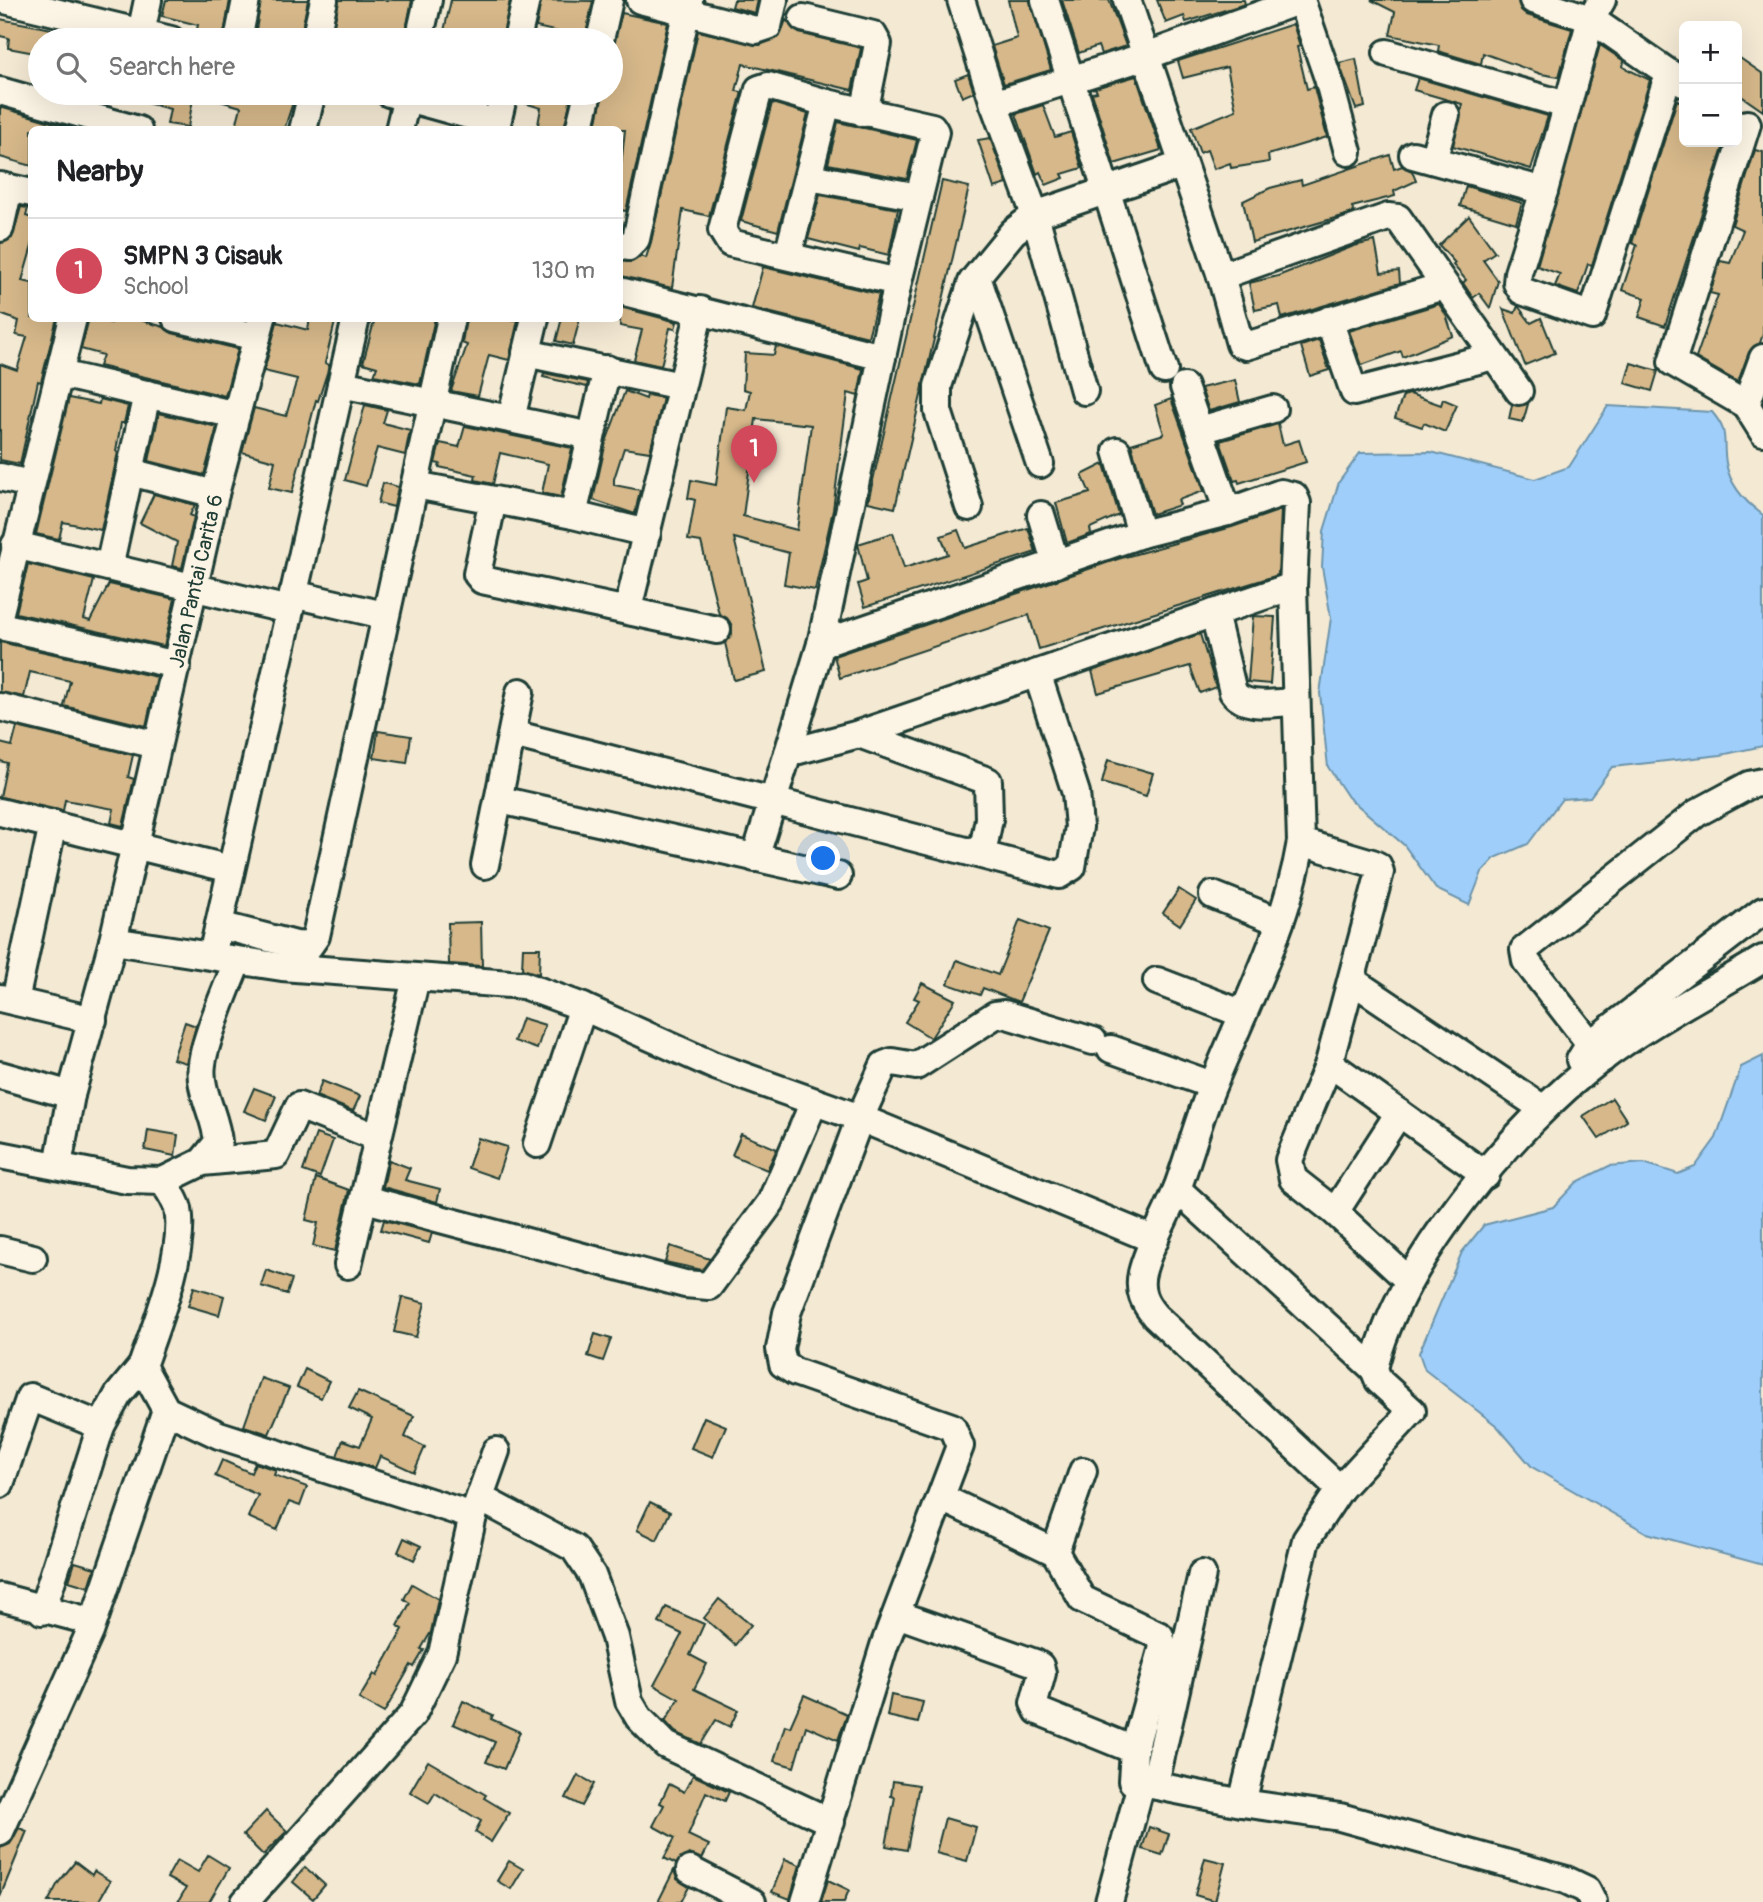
<!DOCTYPE html>
<meta charset="utf-8">
<style>
body{margin:0;font-family:Pangolin,sans-serif;background:#f2f2f2;color:#202124}
.controls{position:absolute;right:21px;top:21px;display:grid;overflow:hidden;border-radius:10px;box-shadow:0 7px 28px #0002}
.controls button{width:63px;height:63px;display:grid;place-items:center;padding:0;border:0;border-bottom:2px solid #e0e0e0;background:#fff;color:#202124;font:35px sans-serif}
.you{position:absolute;left:824px;top:859px;width:24px;height:24px;margin:-18px;border:5px solid #fff;border-radius:50%;background:#1a73e8;box-shadow:0 0 0 10px #1a73e833}
.badge{display:grid;place-items:center;width:46px;height:46px;border-radius:50%;background:#d1495b;color:#fff;font-size:23px;font-weight:700}
.pin{position:absolute;translate:-50% -58px;filter:drop-shadow(0 2px 4px #0008)}
.pin::after{content:'';position:absolute;top:37px;width:24px;height:21px;background:inherit;clip-path:polygon(0 0,100% 0,50% 100%)}
.list{margin:0;padding:0;list-style:none}
h2{display:flex;justify-content:space-between;align-items:center;height:91px;margin:0;padding:0 28px;font-size:30px}
h2 small{font-size:23px;font-weight:400;color:#757577}
.list li{display:grid;grid-template-columns:46px 1fr auto;gap:21px;align-items:center;box-sizing:border-box;height:105px;padding:0 28px;border-top:2px solid #e0e0e0}
.list b{display:block;font-size:26px;white-space:nowrap}
.list p{margin:0;font-size:23px;white-space:nowrap;color:#757577}
.list em{font-size:23px;font-style:normal;color:#757577}
.icon{flex:none;width:38px;height:38px;fill:none;stroke:currentColor;stroke-width:2;stroke-linecap:round;stroke-linejoin:round}
.map{position:relative;flex:none;width:1763px;height:1902px;overflow:hidden}
.search{position:absolute;background:#fff;box-shadow:0 7px 28px #0002;left:28px;top:28px;width:595px;height:77px;display:flex;align-items:center;gap:18px;box-sizing:border-box;padding:0 24px;border-radius:38px;color:#757577;font-size:26px}
.panel{position:absolute;background:#fff;box-shadow:0 7px 28px #0002;left:28px;top:126px;width:595px;height:196px;border-radius:10px}
.map>svg:first-child{display:block}
</style>
<div class="map">
<svg width="1763" height="1902" viewBox="0 0 1763 1902">
<rect width="100%" height="100%" fill="#f4e9d3"/>
<filter id="ink" filterUnits="userSpaceOnUse"><feTurbulence type="fractalNoise" baseFrequency=".0143" numOctaves="2"/><feDisplacementMap in="SourceGraphic" scale="14" xChannelSelector="R" yChannelSelector="G"/><feConvolveMatrix kernelMatrix="1 2 1 2 8 2 1 2 1" color-interpolation-filters="sRGB"/></filter>
<g filter="url(#ink)">
<g fill="#9fcefa" stroke="#6c94ab" stroke-width="2">
<path d="M1608,406l104,6c18,21 10,27 14,51 4,23 19,39 37,52v231l-42,9 -109,12 -22,30 -28,2 -34,45 -33,14 -13,14 -13,33 -33,-16 -32,-44 -56,-48 -20,-30 -8,-74 11,-75 -9,-51 2,-36 15,-49 21,-29 71,-1 104,27 34,-12z"/>
<polygon points="1763,1056 1763,1565 1647,1533 1532,1467 1497,1426 1425,1370 1419,1353 1462,1252 1484,1225 1553,1207 1577,1182 1609,1166 1644,1163 1678,1174 1695,1167 1716,1138 1741,1067"/>
</g>
<g fill="#d6b88a" stroke="#1f3d34" stroke-width="2" fill-rule="evenodd">
<polygon points="166,0 230,0 223,40 196,33 198,25 162,16"/>
<polygon points="261,0 308,0 300,40 255,36"/>
<polygon points="339,0 412,0 404,40 331,40"/>
<polygon points="451,0 510,0 502,40 442,40"/>
<polygon points="541,0 593,1 585,40 561,40 563,33 536,27"/>
<polygon points="734,0 758,0 755,13 732,7"/>
<polygon points="1008,0 1030,0 1051,70 1004,84 992,46 1017,38"/>
<polygon points="1062,0 1109,0 1126,46 1101,54 1098,46 1079,53"/>
<polygon points="1157,0 1244,0 1245,4 1186,22 1184,16 1166,23"/>
<polygon points="1371,0 1518,0 1521,10 1527,15 1572,29 1559,77 1541,74 1483,53 1481,64 1438,51 1439,45 1390,35 1395,12"/>
<polygon points="622,13 668,23 626,211 620,210 620,175 625,130 595,130 603,93 611,93 611,51"/>
<polygon points="0,19 73,33 73,40 40,40 40,54 8,48 9,38 0,36"/>
<polygon points="786,20 799,33 861,48 852,90 743,64 736,91 742,92 709,216 683,210 672,288 620,276 620,261 632,262 641,256 646,258 651,242 698,31 760,45 779,37"/>
<polygon points="1293,24 1300,46 1297,47 1307,89 1314,87 1327,137 1268,155 1269,162 1231,168 1230,163 1214,169 1207,150 1200,153 1191,128 1236,110 1227,67 1183,78 1178,61"/>
<polygon points="1600,45 1624,61 1623,67 1650,80 1592,265 1588,264 1578,294 1555,286 1560,274 1537,266"/>
<polygon points="1737,56 1763,74 1763,111 1737,93"/>
<polygon points="1356,59 1365,107 1356,109 1339,63"/>
<polygon points="968,74 974,92 962,97 955,79"/>
<polygon points="1136,76 1161,150 1114,164 1092,93 1097,92 1095,88"/>
<polygon points="1418,78 1548,116 1531,169 1453,146 1462,104 1414,90"/>
<polygon points="127,93 194,93 188,127 167,124 170,109 127,98"/>
<polygon points="207,93 296,93 284,130 235,130 241,107 206,97"/>
<polygon points="447,93 488,93 485,103"/>
<polygon points="519,93 572,93 564,130 537,130 541,108 518,101"/>
<polygon points="1677,100 1684,103 1684,142 1725,142 1665,326 1639,317 1645,298 1622,290 1637,245 1632,243"/>
<polygon points="772,103 808,114 778,231 741,221"/>
<polygon points="1043,105 1055,137 1071,132 1082,168 1062,174 1064,178 1046,185 1040,172 1037,174 1016,114"/>
<polygon points="0,107 78,130 32,130 32,166 0,157"/>
<polygon points="838,122 917,140 907,179 828,164"/>
<polygon points="990,138 1007,184 994,188 978,140"/>
<polygon points="1755,150 1763,152 1763,334 1760,343 1749,352 1738,382 1696,358 1718,295 1710,293 1720,261 1730,263 1743,230 1732,225"/>
<polygon points="1390,155 1394,169 1402,166 1412,171 1416,181 1394,191 1395,196 1352,207 1354,212 1349,214 1252,242 1243,201 1270,188 1301,180 1302,185"/>
<polygon points="942,181 969,187 895,508 868,502"/>
<polygon points="1466,186 1522,203 1516,223 1460,206"/>
<polygon points="820,195 898,209 889,255 860,248 859,252 808,239"/>
<polygon points="21,207 28,208 26,216 32,218 32,246 22,281 32,283 32,318 57,318 41,382 38,381 20,464 0,460 0,364 17,370 27,337 16,335 19,321 0,314 0,243 12,238"/>
<polygon points="1469,216 1495,252 1483,260 1498,281 1490,308 1479,293 1473,298 1463,283 1466,280 1453,265 1455,263 1439,245"/>
<polygon points="1375,241 1381,273 1399,271 1400,283 1282,318 1279,305 1255,310 1249,283 1278,276 1354,246"/>
<polygon points="763,267 879,294 868,337 752,308"/>
<polygon points="1439,304 1446,315 1453,336 1403,357 1401,351 1362,365 1349,331"/>
<polygon points="1518,306 1531,323 1541,318 1555,353 1525,365 1503,309 1515,313"/>
<polygon points="620,307 677,322 675,329 670,328 661,366 634,360 642,330 620,326"/>
<polygon points="89,318 111,323 112,318 133,318 164,327 172,333 238,349 225,396 99,366 103,355 81,349"/>
<polygon points="310,318 336,318 325,363 329,365 327,373 318,401 316,400 292,493 269,488 275,461 242,452 254,408 286,416 297,379 264,371 277,322 308,330"/>
<polygon points="375,318 435,318 420,384 374,375 377,367 363,363"/>
<polygon points="466,318 518,320 509,360 489,355 478,396 451,391 467,345 462,343"/>
<polygon points="562,318 580,318 573,345 556,341"/>
<polygon points="1319,340 1329,370 1310,376 1301,346"/>
<path d="M776,346l87,23 -5,27 -10,-3 -15,117 -18,80 -31,-6 5,-31 -55,-15 32,134 -32,8 -9,-37 7,-9v-8l-5,-8 -8,-4 -18,-72 -13,-2 7,-40 -7,-2 3,-18 25,5 10,-78 20,3 4,-19 -7,-2 2,-36 29,2zM756,419l55,6 -14,105 -54,-14z"/>
<polygon points="1631,363 1658,371 1652,391 1625,383"/>
<polygon points="544,373 588,382 587,387 543,377"/>
<polygon points="1235,380 1240,402 1209,411 1201,388"/>
<polygon points="625,391 646,399 647,395 663,398 650,452 624,448 614,479 614,485 640,490 635,514 593,500 606,442"/>
<polygon points="1410,394 1441,405 1443,399 1457,405 1445,432 1424,423 1422,427 1395,418 1403,396"/>
<polygon points="69,398 99,404 100,399 128,406 124,423 121,423 116,451 118,452 101,530 63,522 59,539 36,534"/>
<polygon points="1171,399 1204,491 1178,500 1180,505 1152,514 1131,444 1164,434 1155,405"/>
<polygon points="1528,404 1523,422 1509,419 1512,405"/>
<polygon points="365,405 387,410 383,423 410,430 405,455 377,448 366,486 345,480"/>
<polygon points="159,413 217,427 204,475 149,461"/>
<polygon points="1278,424 1283,445 1299,440 1306,462 1239,483 1238,480 1234,481 1220,441"/>
<polygon points="465,426 572,448 561,497 542,493 548,464 500,453 493,484 475,480 476,475 439,467 440,464 435,463 440,443 459,447"/>
<polygon points="1104,464 1119,515 1090,528 1091,534 1067,543 1056,503 1090,493 1082,475"/>
<polygon points="383,483 398,487 394,507 378,503"/>
<polygon points="154,494 195,505 190,515 194,517 182,568 172,566 177,542 140,523"/>
<polygon points="1281,510 1278,575 1039,649 1029,615 840,678 834,656 1118,559 1232,527"/>
<polygon points="1028,528 1036,552 865,607 858,584 867,581 858,544 893,533 904,568 948,554 941,536 958,530 965,548"/>
<polygon points="28,564 94,580 84,619 90,621 109,584 175,599 164,646 16,613"/>
<polygon points="1253,616 1275,617 1270,684 1248,682"/>
<polygon points="1200,634 1216,687 1200,693 1190,666 1098,693 1092,671"/>
<polygon points="0,642 157,677 146,726 64,706 70,681 30,672 24,697 0,692"/>
<polygon points="17,727 133,755 128,777 134,779 123,826 111,823 114,809 65,800 63,811 0,797 7,763 0,761 0,743 12,746"/>
<polygon points="378,731 411,736 407,763 374,758"/>
<polygon points="1108,760 1153,773 1146,796 1102,783"/>
<polygon points="1179,889 1196,900 1180,925 1163,913"/>
<polygon points="1020,920 1049,931 1019,1002 983,988 980,995 948,984 957,960 998,975"/>
<polygon points="481,922 482,966 449,964 448,923"/>
<polygon points="523,948 540,948 539,974 522,969"/>
<polygon points="922,983 955,1000 931,1038 905,1022 919,1000 914,998"/>
<polygon points="522,1018 545,1025 537,1049 514,1041"/>
<polygon points="185,1022 196,1026 186,1063 173,1059"/>
<polygon points="322,1081 360,1096 353,1111 316,1096"/>
<polygon points="254,1088 276,1096 266,1120 244,1111"/>
<polygon points="1612,1098 1627,1121 1599,1139 1583,1116"/>
<polygon points="148,1130 178,1135 175,1156 145,1150"/>
<polygon points="316,1134 333,1140 320,1177 303,1171"/>
<polygon points="741,1134 777,1149 767,1170 732,1155"/>
<polygon points="478,1138 507,1147 497,1178 468,1168"/>
<polygon points="389,1160 410,1168 405,1180 440,1189 437,1202 383,1187"/>
<polygon points="316,1178 349,1190 335,1251 313,1246 318,1223 306,1220"/>
<polygon points="384,1220 432,1233 429,1243 381,1230"/>
<polygon points="670,1246 710,1259 702,1270 665,1262"/>
<polygon points="266,1270 292,1279 287,1294 261,1286"/>
<polygon points="194,1287 224,1296 219,1315 188,1306"/>
<polygon points="402,1297 425,1303 416,1337 394,1332"/>
<polygon points="595,1334 611,1339 603,1361 588,1356"/>
<polygon points="305,1369 329,1381 321,1398 297,1387"/>
<polygon points="261,1378 289,1388 269,1434 244,1426"/>
<polygon points="358,1391 414,1416 405,1437 425,1447 414,1472 380,1456 375,1468 337,1456 343,1440 360,1446 372,1419 349,1408"/>
<polygon points="704,1417 726,1426 713,1457 691,1448"/>
<polygon points="222,1460 251,1473 255,1463 276,1470 274,1475 307,1487 300,1506 289,1502 277,1530 248,1517 258,1495 215,1476"/>
<polygon points="650,1502 670,1512 657,1540 637,1530"/>
<polygon points="404,1538 421,1546 414,1560 398,1552"/>
<polygon points="75,1562 95,1568 89,1587 69,1581"/>
<polygon points="412,1584 438,1599 431,1632 421,1649 424,1650 414,1667 411,1665 384,1713 359,1699 374,1674 377,1676 403,1629 398,1626 410,1603 404,1599"/>
<polygon points="719,1599 751,1625 735,1645 704,1618"/>
<polygon points="666,1607 704,1624 690,1655 707,1664 694,1689 738,1710 730,1727 716,1720 701,1744 675,1732 665,1721 679,1699 654,1685 682,1634 659,1623"/>
<polygon points="804,1695 847,1714 838,1740 806,1726 794,1767 774,1761 785,1725 790,1727"/>
<polygon points="891,1695 923,1702 918,1723 887,1716"/>
<polygon points="463,1701 493,1715 491,1719 520,1732 504,1769 486,1762 495,1742 453,1724"/>
<polygon points="428,1761 486,1795 484,1798 509,1813 491,1842 475,1832 481,1821 435,1793 429,1803 410,1792"/>
<polygon points="578,1775 594,1784 582,1806 566,1798"/>
<polygon points="693,1775 729,1792 725,1801 706,1792 688,1835 709,1845 702,1859 689,1854 676,1864 664,1858 675,1838 653,1826 664,1805 660,1803 669,1784 684,1792"/>
<polygon points="893,1781 919,1785 907,1850 886,1846 895,1797 891,1796"/>
<polygon points="266,1811 287,1831 263,1855 243,1835"/>
<polygon points="945,1818 976,1827 967,1861 936,1853"/>
<polygon points="1149,1827 1169,1834 1162,1855 1142,1849"/>
<polygon points="19,1828 27,1831 0,1897 0,1848 10,1844"/>
<polygon points="208,1855 229,1868 209,1902 178,1902 186,1888 167,1878 177,1860 198,1872"/>
<polygon points="1205,1858 1225,1863 1215,1901 1195,1895"/>
<polygon points="785,1859 800,1865 790,1899 772,1892"/>
<polygon points="509,1861 523,1869 511,1889 497,1881"/>
<polygon points="75,1862 92,1875 94,1871 110,1881 98,1902 48,1902 58,1883"/>
<polygon points="305,1867 325,1885 313,1899 293,1882"/>
<polygon points="674,1870 677,1879 689,1887 681,1902 658,1902"/>
<polygon points="828,1880 849,1890 844,1902 821,1902"/>
</g>
<g fill="none" stroke-linecap="round" stroke-linejoin="round">
<g stroke="#1f3d34" stroke-width="32">
<g id="minor">
<polyline points="5,0 171,40"/>
<polyline points="640,0 756,30 768,26 774,0"/>
<polyline points="961,0 994,104 1035,215 1181,165"/>
<polyline points="1045,0 1164,370"/>
<polyline points="1127,0 1221,276 1240,344 1246,346 1443,286"/>
<polyline points="1533,0 1591,19 1683,83"/>
<polyline points="1602,0 1591,19 1544,191 1518,273 1517,283 1522,291 1592,316 1669,73"/>
<polyline points="803,18 873,35 878,44 864,113"/>
<polyline points="141,33 148,0"/>
<polyline points="238,40 246,0"/>
<polyline points="315,40 324,0"/>
<polyline points="419,40 428,0"/>
<polyline points="517,40 526,0"/>
<polyline points="600,40 609,0"/>
<polyline points="1387,53 1566,105"/>
<polyline points="0,91 138,130"/>
<polyline points="389,93 497,123 504,93"/>
<polyline points="994,104 1146,56 1301,0 1328,78 1348,152"/>
<polyline points="1747,124 1672,362 1746,405 1763,432"/>
<polyline points="303,130 312,93"/>
<polyline points="399,130 408,93"/>
<polyline points="579,130 588,93"/>
<polyline points="1413,155 1544,191"/>
<polyline points="1433,160 1446,115"/>
<polyline points="809,177 919,197"/>
<polyline points="0,186 32,193"/>
<polyline points="0,228 9,188"/>
<polyline points="620,245 628,247 636,239 689,0"/>
<polyline points="788,255 827,103"/>
<polyline points="1221,276 1388,217 1398,218 1519,391"/>
<polyline points="977,277 1040,464"/>
<polyline points="620,291 882,357"/>
<polyline points="176,318 257,337"/>
<polyline points="1329,320 1354,392 1494,356"/>
<polyline points="526,353 681,386"/>
<polyline points="60,374 236,415"/>
<polyline points="341,384 591,436"/>
<polyline points="1184,387 1228,512"/>
<polyline points="1746,405 1763,358"/>
<polyline points="511,419 535,318"/>
<polyline points="1200,430 1273,409"/>
<polyline points="1117,451 1141,534"/>
<polyline points="130,472 215,494"/>
<polyline points="0,477 30,484"/>
<polyline points="415,485 573,515 647,533"/>
<polyline points="493,500 477,574 482,580 717,630"/>
<polyline points="969,507 938,411 938,386 972,282 1013,232 1035,215 1084,391"/>
<polyline points="573,515 607,369"/>
<polyline points="1041,515 1056,564"/>
<polyline points="15,545 289,610"/>
<polyline points="109,567 147,394"/>
<polyline points="293,594 384,615"/>
<polyline points="628,609 700,310"/>
<polyline points="0,612 73,318"/>
<path d="M1214,613l19,79c13,18 43,10 63,10"/>
<polyline points="0,626 177,665"/>
<path d="M821,644l320,-110 87,-22 53,-19 13,3 3,7 -4,83 8,256c-14,84 -55,162 -87,240 -15,35 -24,72 -37,107 -10,27 -28,55 -35,84 -4,18 2,30 13,43l185,173"/>
<polyline points="0,707 157,745"/>
<polyline points="513,734 1059,875 1072,867 1079,827 1076,793 1037,673"/>
<polyline points="859,734 988,781 989,819 982,854"/>
<polyline points="788,753 821,644 898,282 935,132 932,127 827,103 768,86 759,89 722,230 730,243 898,282"/>
<polyline points="500,800 838,876"/>
<polyline points="0,812 231,869"/>
<polyline points="1301,842 1372,863 1378,866 1380,872 1329,1063 1289,1160 1293,1179 1335,1212 1408,1280"/>
<polyline points="755,858 788,753 859,734 1293,586"/>
<polyline points="485,865 520,692"/>
<polyline points="1213,895 1280,922"/>
<polyline points="219,925 296,945 309,946 316,936 451,318"/>
<polyline points="113,941 282,967 523,985 583,1007 715,1066 860,1118 1155,1240"/>
<polyline points="215,942 356,318"/>
<polyline points="1157,981 1243,1014"/>
<polyline points="1353,981 1542,1108"/>
<polyline points="0,998 93,1020"/>
<polyline points="15,1001 53,824"/>
<polyline points="1111,1049 1212,1085"/>
<polyline points="1602,1059 1526,961 1524,950 1697,813 1749,785 1763,782"/>
<polyline points="1580,1060 1590,1044 1763,911"/>
<polyline points="1329,1063 1486,1175"/>
<polyline points="0,1075 71,1095"/>
<polyline points="537,1144 583,1007"/>
<path d="M0,1155l127,25 36,1c5,8 13,19 15,28 8,42 -22,116 -36,157l24,44 53,25 254,81"/>
<path d="M202,1162l16,-20c-2,-26 -20,-52 -16,-78 3,-26 25,-76 35,-102"/>
<polyline points="58,1165 71,1095 113,941 215,494 262,318"/>
<polyline points="163,1181 202,1162 276,1155 299,1106 376,1137"/>
<polyline points="1177,1189 1374,1369"/>
<polyline points="365,1199 685,1284 709,1286 771,1202 814,1102"/>
<polyline points="1335,1212 1399,1113"/>
<polyline points="0,1250 33,1258"/>
<polyline points="348,1265 416,978"/>
<polyline points="0,1484 30,1397 101,1426"/>
<polyline points="942,1498 1055,1552 1082,1599 1160,1636 1163,1647 1134,1750 1132,1781 1242,1803 1340,1817 1566,1880 1587,1890 1593,1902"/>
<polyline points="482,1499 574,1548 592,1575 615,1637 629,1701 639,1718 666,1745 831,1822"/>
<polyline points="1055,1552 1083,1471"/>
<polyline points="0,1597 93,1622"/>
<polyline points="42,1611 101,1426 118,1395 142,1366"/>
<polyline points="897,1614 1035,1663 1040,1666 1042,1673 1034,1703 1038,1711 1134,1750"/>
<polyline points="1155,1783 1202,1574"/>
<path d="M1242,1803l64,-263 34,-51 72,-78 -33,-30 -5,-12c24,-107 140,-243 226,-309 48,-37 111,-69 163,-101"/>
<polyline points="0,1832 90,1632 166,1410"/>
<polyline points="690,1870 752,1902"/>
<polyline points="245,1902 413,1714 442,1654 473,1516 496,1451"/>
<polyline points="805,1902 884,1646 960,1446 952,1427 795,1372 783,1364 780,1349 787,1313 860,1118 884,1065 892,1062 916,1066 995,1015 1004,1014 1093,1041"/>
<polyline points="1109,1902 1141,1784"/>
</g>
</g>
<use href="#minor" stroke="#fcf5e5" stroke-width="26"/>
</g>
</g>
<g text-anchor="middle" stroke-width="5" stroke-linejoin="round" paint-order="stroke">
<g font-size="21" fill="#1f3d34" stroke="#fcf5e5">
<text transform="translate(196 581) rotate(-77)" y="7">Jalan Pantai Carita 6</text>
</g>
</g>
</svg>
<div class="controls">
<button>+</button>
<button>−</button>
</div>
<div class="you"></div>
<div class="pin badge" style="left:754px;top:483px">1</div>
<div class="search"><svg class="icon" aria-label="search" viewBox="0 0 24 24"><circle cx="10" cy="10" r="6"/><path d="M15 15l6 6"/></svg>Search here</div>
<section class="panel">
<h2>Nearby<small></small></h2>
<ul class="list">
<li><span class="badge">1</span><div><b>SMPN 3 Cisauk</b><p>School</p></div><em>130 m</em></li>
</ul>
</section>
</div>
